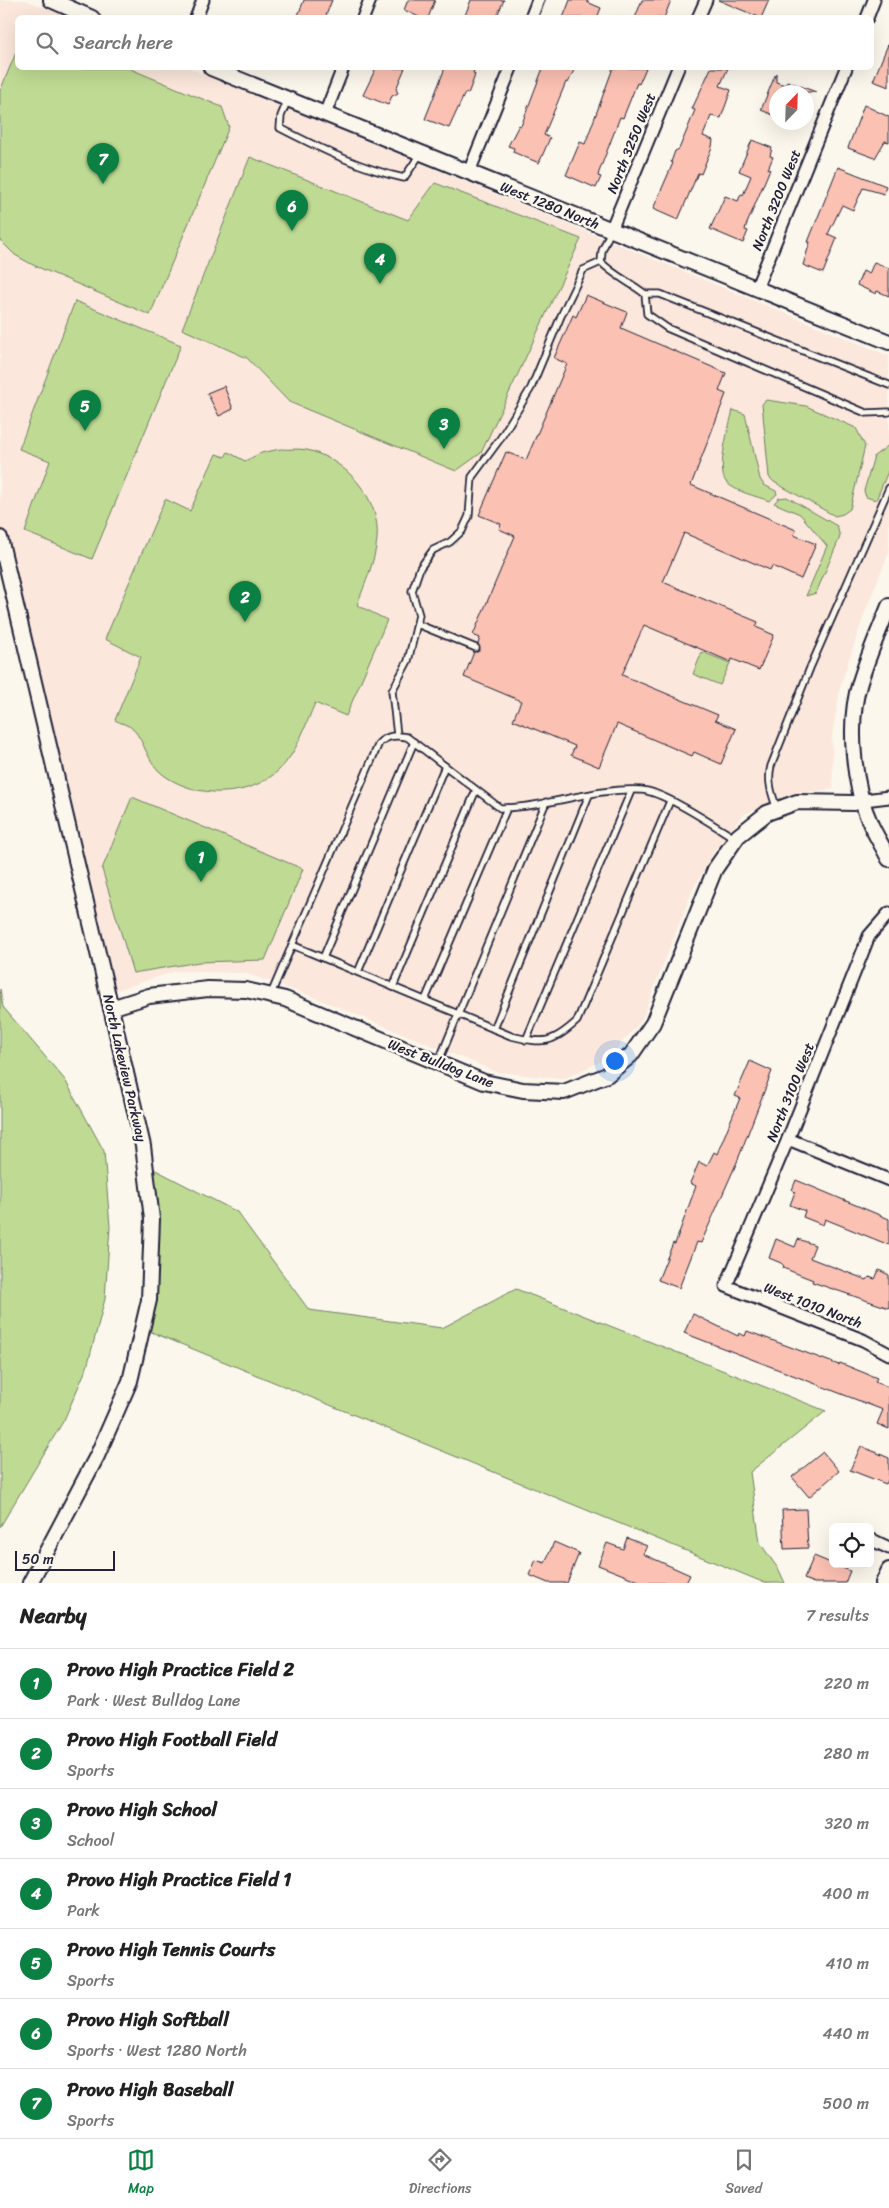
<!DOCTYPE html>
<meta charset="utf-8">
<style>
body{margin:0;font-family:Sriracha,sans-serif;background:#f6f6f6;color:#222}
.controls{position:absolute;right:15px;bottom:15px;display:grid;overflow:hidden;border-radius:8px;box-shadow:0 5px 20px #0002}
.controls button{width:45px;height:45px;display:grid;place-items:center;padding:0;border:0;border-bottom:1px solid #e0e0e0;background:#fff;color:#222;font:25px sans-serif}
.compass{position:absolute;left:769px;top:85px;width:45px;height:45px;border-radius:50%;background:#fff;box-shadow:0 5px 20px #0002;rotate:23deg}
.scale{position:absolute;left:15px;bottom:12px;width:100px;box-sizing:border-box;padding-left:5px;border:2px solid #22223b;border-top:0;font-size:14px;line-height:18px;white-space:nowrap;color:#22223b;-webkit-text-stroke:4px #fbf7ec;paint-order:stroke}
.you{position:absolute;left:614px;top:1060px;width:18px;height:18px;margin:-12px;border:4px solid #fff;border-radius:50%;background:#1a73e8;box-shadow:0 0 0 8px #1a73e833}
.badge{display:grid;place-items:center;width:32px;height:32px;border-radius:50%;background:#0b8043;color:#fff;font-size:16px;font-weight:700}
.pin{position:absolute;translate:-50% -41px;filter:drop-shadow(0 1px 2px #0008)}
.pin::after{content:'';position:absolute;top:26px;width:18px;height:15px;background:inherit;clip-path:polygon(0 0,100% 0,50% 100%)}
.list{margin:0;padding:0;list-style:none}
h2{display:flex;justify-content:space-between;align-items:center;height:65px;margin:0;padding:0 20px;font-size:21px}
h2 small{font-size:16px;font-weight:400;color:#767676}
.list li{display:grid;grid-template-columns:32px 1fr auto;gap:15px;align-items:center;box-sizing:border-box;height:70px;padding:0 20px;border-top:1px solid #e0e0e0}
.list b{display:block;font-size:19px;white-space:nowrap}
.list p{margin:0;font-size:16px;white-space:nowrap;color:#767676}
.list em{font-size:16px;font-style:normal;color:#767676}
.icon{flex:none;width:28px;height:28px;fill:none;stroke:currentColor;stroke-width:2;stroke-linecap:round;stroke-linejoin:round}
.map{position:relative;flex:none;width:889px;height:1583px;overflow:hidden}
.search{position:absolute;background:#fff;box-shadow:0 5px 20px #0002;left:15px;right:15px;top:15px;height:55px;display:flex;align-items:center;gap:12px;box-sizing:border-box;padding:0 18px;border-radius:8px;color:#767676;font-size:19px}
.sheet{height:555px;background:#fff}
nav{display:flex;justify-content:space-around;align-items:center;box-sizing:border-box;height:70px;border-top:1px solid #e0e0e0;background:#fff;font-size:14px;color:#767676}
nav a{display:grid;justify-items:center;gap:2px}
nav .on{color:#0b8043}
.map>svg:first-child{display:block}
</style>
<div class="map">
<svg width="889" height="1583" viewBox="0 0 889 1583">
<rect width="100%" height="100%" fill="#fbf7ec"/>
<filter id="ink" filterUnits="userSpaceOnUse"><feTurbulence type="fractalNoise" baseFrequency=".02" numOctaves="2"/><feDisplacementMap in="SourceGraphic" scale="10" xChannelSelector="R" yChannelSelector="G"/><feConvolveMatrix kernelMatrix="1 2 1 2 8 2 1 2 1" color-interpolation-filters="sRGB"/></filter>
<g filter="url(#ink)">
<polygon fill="#fbe7db" points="0,0 25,0 68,17 18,18 18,68 189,68 889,356 889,552 865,612 841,683 832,736 833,789 790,794 743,815 716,848 692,891 641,1021 608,1058 563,1079 497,1072 311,996 245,973 176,971 101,995 0,541"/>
<g fill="#bfdb93" stroke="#707e67">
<polygon points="17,50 18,68 128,68 222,107 229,127 150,315 33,265 15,255 0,240 0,91"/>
<polygon points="250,157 408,220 435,183 581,239 481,453 456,471 289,402 247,358 182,329"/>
<polygon points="75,301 181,345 92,559 25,532 50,461 19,449"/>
<polygon points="766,400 806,406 856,428 865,446 850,509 843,514 835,516 774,482 769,477 762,404"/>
<path d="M733,410l12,4 15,65 4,6 12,6 1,3 -8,7c-12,-5 -34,-9 -43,-19 -10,-13 3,-55 7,-72z"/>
<polygon points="889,445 889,469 876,500 866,497 864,491 874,456"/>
<path d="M280,449c8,1 18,-1 27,1 38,9 74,48 70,89 -2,23 -12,44 -20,66l30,15 -41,96 -31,-13c-10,23 -18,50 -36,67 -30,28 -81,29 -114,6 -18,-12 -20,-35 -32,-47 -4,-4 -13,-6 -18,-9l26,-63 -36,-18 60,-140 25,12 26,-57 9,3 3,-5 17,9 16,-8z"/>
<polygon points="787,497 837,526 840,537 816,593 806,596 827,546 800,514 774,503 779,498"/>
<polygon points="702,652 730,663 720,685 693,674"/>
<polygon points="132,797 303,869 265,960 199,962 133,973 102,869"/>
<polygon points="0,989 3,1007 65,1080 104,1151 110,1227 105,1299 87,1367 64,1420 0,1527"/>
<polygon points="148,1166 237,1212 309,1310 442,1328 516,1289 826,1411 750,1472 760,1543 779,1570 785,1583 765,1583 144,1329"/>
</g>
<g fill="#fbc1b2" stroke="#22223b">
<polygon points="304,0 332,0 325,18 297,18"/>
<polygon points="408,0 435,0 428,18 421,18 404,10"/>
<polygon points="471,0 504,0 496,18 464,18"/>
<polygon points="570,0 588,0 587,2 601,8 597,18 563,18"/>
<polygon points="642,0 671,0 664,18 635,18"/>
<polygon points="718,0 769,0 761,18"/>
<polygon points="889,42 889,87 873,81"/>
<polygon points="376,68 405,68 396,89 398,93 392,96 388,105 363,95"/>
<polygon points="445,68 475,68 473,73 475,74 474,78 468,94 465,93 449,128 425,119"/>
<polygon points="543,68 575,68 568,83 566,82 544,135 550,138 539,163 513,152 514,148 508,146 519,125 521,126"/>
<polygon points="613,68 646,68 639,84 637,83 623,118 620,117 599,172 598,176 601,177 596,188 566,175 580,142 585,144"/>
<polygon points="711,68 728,68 720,86 731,90 721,118 711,116 703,136 713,140 712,147 701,174 698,173 678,220 653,209 673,163 671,162 675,151 679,149 687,130 695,110 692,109"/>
<polygon points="776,73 776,82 785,85 787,81 816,92 776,92 776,116 761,110"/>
<polygon points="864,105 889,117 889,142 885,141 875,158 848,148"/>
<polygon points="752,140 772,148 770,156 773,157 768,169 770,169 746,226 745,230 748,231 743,243 710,229 725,196 738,201 741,194 743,195 751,176 739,171"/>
<polygon points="838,167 886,186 884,194 863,188 853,210 842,205 828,234 837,238 823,273 803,265 810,242 808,242"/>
<polygon points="874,262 889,268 889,296 877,291 876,294 857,285 863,271 869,274"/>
<polygon points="586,295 627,312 621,328 726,373 719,391 726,394 691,485 796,530 794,535 816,544 801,579 772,566 770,570 684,533 663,582 758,622 756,627 774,635 759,670 732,659 731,662 644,625 622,675 718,715 715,720 736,729 721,764 694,752 692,756 617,724 599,767 571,755 575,746 513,720 521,701 464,677 474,652 480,649 478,644 480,638 473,635 515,536 499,529 501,524 479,515 506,452 526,460 567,364 554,358 573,315 576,317"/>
<polygon points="224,386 233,409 219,416 207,393"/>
<polygon points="750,1061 772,1071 737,1162 701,1243 697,1242 679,1288 658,1280 673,1243 675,1244 696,1186 690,1183 699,1162 707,1166 714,1152 717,1154 740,1098 735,1096"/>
<polygon points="796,1180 889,1219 889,1245 825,1219 823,1225 803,1217 805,1211 790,1205 795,1192 792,1190"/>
<polygon points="776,1239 795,1247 798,1239 815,1245 810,1258 867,1280 869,1277 875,1279 879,1270 889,1275 889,1308 812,1282 813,1280 783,1268 784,1266 781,1263 769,1258"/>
<polygon points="693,1314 738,1336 739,1333 745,1336 747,1331 839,1365 840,1363 877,1378 875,1382 889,1387 889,1429 877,1424 883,1410 684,1333"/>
<polygon points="861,1446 889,1458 889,1478 886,1484 850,1470"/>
<polygon points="823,1452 839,1471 809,1497 792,1477"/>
<polygon points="806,1509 808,1548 784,1549 782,1510"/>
<polygon points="627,1538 647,1546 643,1554 690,1575 686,1583 644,1583 598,1565 607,1543 623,1549"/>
<polygon points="554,1542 579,1553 567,1583 548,1583 529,1575 536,1560 545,1563"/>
<polygon points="814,1556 850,1571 845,1583 814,1583 804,1579"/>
</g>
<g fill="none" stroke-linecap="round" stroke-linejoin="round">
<g stroke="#22223b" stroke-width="9">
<g id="service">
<path d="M288,99l-7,17 -1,12c39,20 81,41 124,50l17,-25"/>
<path d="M611,230l-9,21 -1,11c12,13 29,20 44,32l2,20 20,14 199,85 23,-1"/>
<polyline points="645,294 660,294 889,385"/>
<polyline points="417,624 476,648"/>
<polyline points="397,735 392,691 408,661 419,615 412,591 420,568 433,550 450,542 462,531 469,516 472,477 500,439 531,388 561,316 583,270 601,262"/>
<path d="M777,809c-5,-14 -10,-28 -6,-43l39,-98 79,-180"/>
<path d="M292,945l219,91c33,8 41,8 66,-15l93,-220"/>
<polyline points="323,958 414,742"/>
<polyline points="358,972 445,766"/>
<polyline points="393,987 476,790"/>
<path d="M271,994l108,-251c9,-8 17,-8 28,-6l93,71c47,0 94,-21 141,-18 22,1 74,36 95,49"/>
<polyline points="425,1000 507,808"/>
<polyline points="494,1029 589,795"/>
<polyline points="526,1040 631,791"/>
<polyline points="438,1063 546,802"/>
</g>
</g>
<g stroke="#22223b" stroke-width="15">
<g id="minor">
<polyline points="196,18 203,0"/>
<polyline points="363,18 370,0"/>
<polyline points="531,18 538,0"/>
<polyline points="698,18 706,0"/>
<polyline points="867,18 874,0"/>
<polyline points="325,114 343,68"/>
<polyline points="469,172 511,68"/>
<polyline points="611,230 678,68"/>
<polyline points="756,289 846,68"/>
<polyline points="864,800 889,797"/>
<polyline points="889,913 869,936 788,1139 726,1286 863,1340 889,1354"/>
<polyline points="788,1139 889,1180"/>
<polyline points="870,1539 889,1548"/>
</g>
</g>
<g stroke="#22223b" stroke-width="18">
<g id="tertiary">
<polyline points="51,0 92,18"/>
<polyline points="211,68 889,342"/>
<polyline points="0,538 111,1008 143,1146 152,1219 149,1300 130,1381 97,1456 30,1583"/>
<path d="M889,606c-10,25 -21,50 -29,76 -13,40 -7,104 11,143 5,11 12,22 18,34"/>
<polyline points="111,1008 149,996 208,989 246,990 285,999 484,1082 523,1090 564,1092 607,1075 631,1055 653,1023 715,869 738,836 767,813 797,802 854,803 864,800"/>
<polyline points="883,1583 889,1570"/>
</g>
</g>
<use href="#service" stroke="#fbf7ec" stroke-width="5.5"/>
<use href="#minor" stroke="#fbf7ec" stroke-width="11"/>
<use href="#tertiary" stroke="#fbf7ec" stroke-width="14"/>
</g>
</g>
<g text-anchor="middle" stroke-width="5" stroke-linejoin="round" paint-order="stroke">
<g font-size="14" fill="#22223b" stroke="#fbf7ec">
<text transform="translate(631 143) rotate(-68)" y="5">North 3250 West</text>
<text transform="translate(776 200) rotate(-68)" y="5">North 3200 West</text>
<text transform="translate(550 205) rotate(22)" y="5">West 1280 North</text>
<text transform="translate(441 1063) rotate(21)" y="5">West Bulldog Lane</text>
<text transform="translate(125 1068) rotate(77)" y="5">North Lakeview Parkway</text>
<text transform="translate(790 1092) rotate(-68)" y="5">North 3100 West</text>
<text transform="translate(813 1305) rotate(21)" y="5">West 1010 North</text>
</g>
</g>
</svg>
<div class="controls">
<button><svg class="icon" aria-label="locate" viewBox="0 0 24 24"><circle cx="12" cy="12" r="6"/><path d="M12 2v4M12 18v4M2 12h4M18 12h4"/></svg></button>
</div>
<svg class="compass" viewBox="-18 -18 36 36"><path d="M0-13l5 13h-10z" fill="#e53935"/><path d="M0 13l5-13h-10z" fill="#767676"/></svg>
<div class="scale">50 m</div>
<div class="you"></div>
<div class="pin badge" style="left:201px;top:882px">1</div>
<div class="pin badge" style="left:245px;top:622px">2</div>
<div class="pin badge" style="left:444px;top:449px">3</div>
<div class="pin badge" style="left:380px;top:284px">4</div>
<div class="pin badge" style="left:85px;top:431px">5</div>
<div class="pin badge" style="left:292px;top:231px">6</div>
<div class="pin badge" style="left:103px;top:184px">7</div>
<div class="search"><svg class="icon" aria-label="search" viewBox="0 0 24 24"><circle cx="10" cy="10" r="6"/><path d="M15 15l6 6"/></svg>Search here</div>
</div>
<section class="sheet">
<h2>Nearby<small>7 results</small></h2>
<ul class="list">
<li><span class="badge">1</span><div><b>Provo High Practice Field 2</b><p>Park · West Bulldog Lane</p></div><em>220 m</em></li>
<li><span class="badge">2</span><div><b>Provo High Football Field</b><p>Sports</p></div><em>280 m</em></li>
<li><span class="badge">3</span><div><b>Provo High School</b><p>School</p></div><em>320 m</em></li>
<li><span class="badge">4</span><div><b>Provo High Practice Field 1</b><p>Park</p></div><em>400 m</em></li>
<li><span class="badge">5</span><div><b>Provo High Tennis Courts</b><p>Sports</p></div><em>410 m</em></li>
<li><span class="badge">6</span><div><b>Provo High Softball</b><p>Sports · West 1280 North</p></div><em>440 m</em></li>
<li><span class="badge">7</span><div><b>Provo High Baseball</b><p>Sports</p></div><em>500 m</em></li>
</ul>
</section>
<nav>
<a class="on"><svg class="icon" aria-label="map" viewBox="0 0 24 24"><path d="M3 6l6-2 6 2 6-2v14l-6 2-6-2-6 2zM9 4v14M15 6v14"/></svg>Map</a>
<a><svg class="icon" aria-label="directions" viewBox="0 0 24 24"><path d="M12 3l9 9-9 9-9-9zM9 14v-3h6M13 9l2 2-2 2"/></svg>Directions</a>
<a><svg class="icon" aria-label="saved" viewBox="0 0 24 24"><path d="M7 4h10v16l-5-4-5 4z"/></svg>Saved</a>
</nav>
